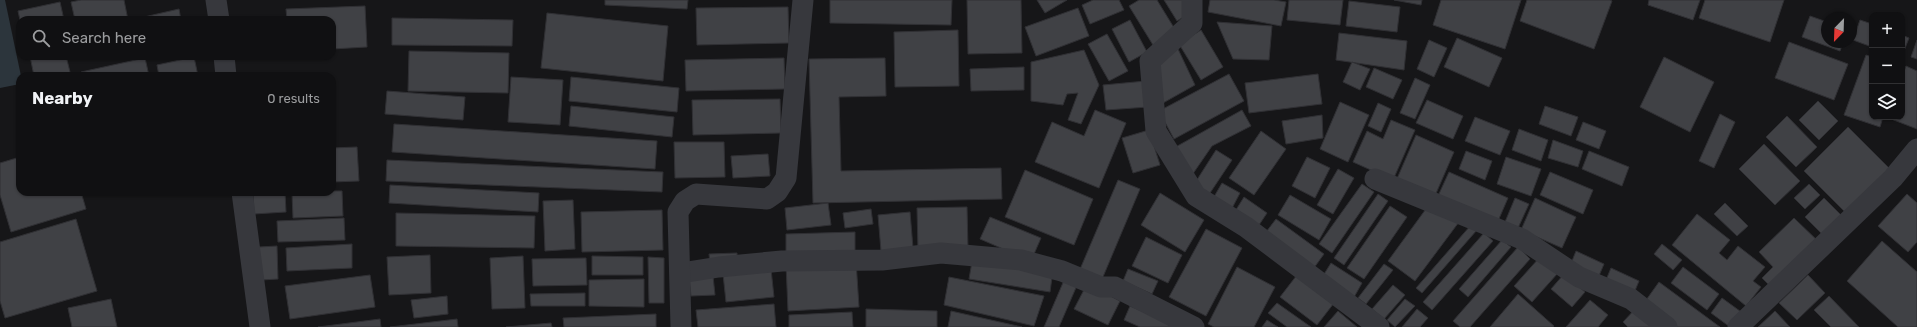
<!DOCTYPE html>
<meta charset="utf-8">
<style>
body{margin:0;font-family:Rubik,sans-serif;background:#1e1e20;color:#f1f3f6}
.controls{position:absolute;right:12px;top:12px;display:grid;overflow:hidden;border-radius:8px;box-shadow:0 1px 3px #0004}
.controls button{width:36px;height:36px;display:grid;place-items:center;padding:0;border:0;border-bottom:1px solid #303032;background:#101012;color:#f1f3f6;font:20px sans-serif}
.compass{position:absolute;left:1821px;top:12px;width:36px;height:36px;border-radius:50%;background:#101012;box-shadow:0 1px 3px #0004;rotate:203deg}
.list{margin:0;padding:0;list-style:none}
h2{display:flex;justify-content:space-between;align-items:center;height:52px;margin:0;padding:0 16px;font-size:17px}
h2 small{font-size:13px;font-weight:400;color:#9c9d9f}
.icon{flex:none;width:22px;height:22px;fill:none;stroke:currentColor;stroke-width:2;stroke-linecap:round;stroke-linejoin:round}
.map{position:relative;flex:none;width:1917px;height:327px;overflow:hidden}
.search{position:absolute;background:#101012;box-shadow:0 1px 3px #0004;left:16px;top:16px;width:320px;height:44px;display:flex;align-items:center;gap:10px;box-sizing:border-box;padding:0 14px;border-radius:12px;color:#9c9d9f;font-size:15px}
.panel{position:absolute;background:#101012;box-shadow:0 1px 3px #0004;left:16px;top:72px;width:320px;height:124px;border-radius:12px}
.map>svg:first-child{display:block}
</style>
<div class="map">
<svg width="1917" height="327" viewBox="0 0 1917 327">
<rect width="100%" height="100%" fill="#161618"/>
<polygon fill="#2c353c" points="0,0 5,0 21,76 20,84 0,88"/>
<g fill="#404145" stroke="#303034">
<polygon points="81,0 124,0 128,20 75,20 71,2"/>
<polygon points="605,0 688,0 687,9 605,5"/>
<polygon points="830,0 952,0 951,25 830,23"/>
<polygon points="967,0 1021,0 1022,53 968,54"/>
<polygon points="1037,0 1067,0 1045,13"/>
<polygon points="1093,0 1119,0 1124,10 1090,24 1082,5"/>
<polygon points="1139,0 1157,0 1176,31 1153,45 1129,6"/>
<polygon points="1164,0 1183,0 1190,13 1177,21"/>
<polygon points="1210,0 1274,0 1286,2 1281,26 1208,12"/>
<polygon points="1289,0 1343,0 1340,25 1287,20"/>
<polygon points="1394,0 1422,0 1421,5"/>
<polygon points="1441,0 1521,0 1505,49 1433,25"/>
<polygon points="1527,0 1610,0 1612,1 1594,49 1520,21"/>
<polygon points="1649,0 1700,0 1693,20 1648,5"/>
<polygon points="1705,0 1784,0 1770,42 1699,18"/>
<polygon points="1349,1 1400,7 1397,32 1346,26"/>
<polygon points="60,2 64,20 20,20 18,11"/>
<polygon points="365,6 367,47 332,49 332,20 287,20 286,9"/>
<polygon points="788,7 789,43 697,45 696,8"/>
<polygon points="1078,8 1089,36 1036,56 1025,27"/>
<polygon points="179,9 181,20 144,20 144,17"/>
<polygon points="547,13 668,26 663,81 541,68"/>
<polygon points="1810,16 1827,22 1827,42 1843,42 1840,51 1802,37"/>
<polygon points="392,18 513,20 512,46 392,45"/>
<polygon points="1130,20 1147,52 1129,62 1112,29"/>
<polygon points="1860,20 1872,24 1872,47 1853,40"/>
<polygon points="1217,22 1272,26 1269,60 1233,59"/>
<polygon points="958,30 959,86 895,87 894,32"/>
<polygon points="1201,30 1223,67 1201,80 1179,44"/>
<polygon points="1339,33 1407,41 1404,70 1336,60"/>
<polygon points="1107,34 1128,71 1109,81 1088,44"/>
<polygon points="1902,35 1909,38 1902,56"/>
<polygon points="1457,38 1502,58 1489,87 1444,67"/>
<polygon points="1429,40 1447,48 1434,77 1417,69"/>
<polygon points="1917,40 1917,59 1911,57"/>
<polygon points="1789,42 1848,64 1834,100 1775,78"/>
<polygon points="1178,49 1195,85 1163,103 1154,62"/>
<polygon points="1084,50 1099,85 1081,124 1068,120 1078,93 1067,94 1063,105 1031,101 1031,62"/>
<polygon points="409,51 509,53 508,93 408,91"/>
<polygon points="1866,55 1872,57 1872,117 1883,117 1880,127 1844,115"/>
<polygon points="30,56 66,56 71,76 34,76"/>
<polygon points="194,57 198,76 159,76 157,65"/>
<polygon points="1664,57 1714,82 1690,132 1640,107"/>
<polygon points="145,58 149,76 82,76 81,72"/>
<polygon points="784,58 785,89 686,91 685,60"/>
<polygon points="885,58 886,96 839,97 841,171 1001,168 1002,199 813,203 809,59"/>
<polygon points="1352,62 1370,69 1360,90 1343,82"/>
<polygon points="1906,66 1917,71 1917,129 1886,117 1902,117 1902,77"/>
<polygon points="1024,67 1024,90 971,91 970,69"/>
<polygon points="1374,68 1402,80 1393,99 1366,87"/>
<polygon points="1229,74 1244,101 1174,139 1159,111"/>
<polygon points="1318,74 1322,104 1249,113 1245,83"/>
<polygon points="511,77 563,80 560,125 508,122"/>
<polygon points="571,77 679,88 677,112 569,101"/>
<polygon points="1415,78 1430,85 1415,119 1400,113"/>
<polygon points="1146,81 1148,107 1106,110 1103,85"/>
<polygon points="387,91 465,97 463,120 385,114"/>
<polygon points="780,99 781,133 693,135 692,100"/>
<polygon points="1427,100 1463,116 1453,139 1416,123"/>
<polygon points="1818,101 1838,121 1819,140 1799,120"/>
<polygon points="1340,102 1369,115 1348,162 1320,149"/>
<polygon points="1378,103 1391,109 1381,132 1368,126"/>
<polygon points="571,106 674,117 672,137 569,126"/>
<polygon points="1545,106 1578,117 1571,136 1539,124"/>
<polygon points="1095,110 1126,123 1099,188 1035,162 1052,122 1084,136"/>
<polygon points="1242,110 1251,126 1212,146 1190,178 1172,149"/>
<polygon points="1720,114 1735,122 1714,168 1699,161"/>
<polygon points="1322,115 1323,138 1286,144 1282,121"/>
<polygon points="1787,116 1817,147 1796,167 1766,137"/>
<polygon points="1475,117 1510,131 1500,155 1465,141"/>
<polygon points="1391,120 1415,130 1393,180 1353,162 1367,131 1383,139"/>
<polygon points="1583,122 1606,131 1599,149 1576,140"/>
<polygon points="394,124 657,141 655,169 392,152"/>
<polygon points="1848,127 1890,169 1846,213 1804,171"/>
<polygon points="1519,129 1548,140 1541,161 1512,150"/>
<polygon points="1149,130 1160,165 1133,173 1122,138"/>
<polygon points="1261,131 1286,149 1254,195 1229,178"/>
<polygon points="1416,135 1454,152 1434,198 1396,181"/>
<polygon points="1553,140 1583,151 1578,167 1548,158"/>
<polygon points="674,142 724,142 725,177 675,178"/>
<polygon points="1764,144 1800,181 1775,205 1739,169"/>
<polygon points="357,147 359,181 332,182 332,148"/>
<polygon points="1216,150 1232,160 1208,196 1193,186"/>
<polygon points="1466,151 1492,161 1485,180 1459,169"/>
<polygon points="1589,151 1629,167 1622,186 1582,169"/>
<polygon points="768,154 770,176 733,178 731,156"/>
<polygon points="20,157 20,192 81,192 86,209 11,232 0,195 0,163"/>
<polygon points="1307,157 1330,168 1315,198 1292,186"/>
<polygon points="1506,157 1541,169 1531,196 1497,184"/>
<polygon points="387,160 663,172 662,192 386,181"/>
<polygon points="1338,169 1354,178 1333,214 1317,205"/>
<polygon points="1025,170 1093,199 1074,245 1005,217"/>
<polygon points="1449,172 1508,198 1498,221 1438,196"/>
<polygon points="1550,172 1593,190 1583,214 1540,195"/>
<polygon points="1118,180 1140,189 1100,284 1078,274"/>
<polygon points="1222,183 1240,193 1230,212 1211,202"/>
<polygon points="1362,184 1374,192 1332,253 1319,244"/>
<polygon points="1809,184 1820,195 1805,209 1794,198"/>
<polygon points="390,185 539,193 538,212 389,203"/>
<polygon points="332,191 342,191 343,216 293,218 292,193"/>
<polygon points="253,192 285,192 286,212 254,214"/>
<polygon points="1160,193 1204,220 1185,252 1141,225"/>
<polygon points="1378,194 1388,201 1344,265 1334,258"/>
<polygon points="1907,194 1917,203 1917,242 1908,252 1878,226"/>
<polygon points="1290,195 1331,219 1319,240 1278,215"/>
<polygon points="1244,197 1267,213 1257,228 1234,213"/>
<polygon points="1515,198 1529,204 1518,228 1505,222"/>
<polygon points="1535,198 1576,217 1562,248 1521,230"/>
<polygon points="1824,198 1843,217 1824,236 1805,217"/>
<polygon points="573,200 575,249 545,251 543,201"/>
<polygon points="1431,202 1459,222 1415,281 1388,261"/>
<polygon points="828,203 831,225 787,230 785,208"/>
<polygon points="1725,203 1748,226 1737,236 1714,214"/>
<polygon points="1390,206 1407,217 1364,279 1347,268"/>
<polygon points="967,207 968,249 918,250 917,208"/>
<polygon points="871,209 873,224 845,228 843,213"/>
<polygon points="662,210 663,250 582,252 581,212"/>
<polygon points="910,212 913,248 881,251 878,215"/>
<polygon points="396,213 535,216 534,248 396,246"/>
<polygon points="1697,214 1730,240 1719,253 1727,260 1738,246 1765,267 1753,281 1761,287 1746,306 1672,245"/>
<polygon points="990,217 1041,238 1031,261 980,239"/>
<polygon points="344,218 345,240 278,242 277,221"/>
<polygon points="1794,218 1821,244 1774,290 1762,278 1773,267 1759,252"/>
<polygon points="76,219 97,291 5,318 0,301 0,242"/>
<polygon points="1276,219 1324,254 1311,272 1263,236"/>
<polygon points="1471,225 1477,230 1422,293 1416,288"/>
<polygon points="1206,229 1242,248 1206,316 1169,297"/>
<polygon points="855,232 855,257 786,259 786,234"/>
<polygon points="1484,233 1493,241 1432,310 1423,302"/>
<polygon points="1146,237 1182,255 1168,283 1132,266"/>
<polygon points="1502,240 1511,247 1468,297 1459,289"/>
<polygon points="1882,241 1917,272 1917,327 1898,327 1847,281"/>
<polygon points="352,244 352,268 287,271 286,248"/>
<polygon points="1662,244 1682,260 1673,270 1654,254"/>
<polygon points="277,246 278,279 261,280 259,247"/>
<polygon points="1518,247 1530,259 1470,327 1460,327 1453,321"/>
<polygon points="1576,251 1604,264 1598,278 1570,266"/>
<polygon points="737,253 737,263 710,264 709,254"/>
<polygon points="430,255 431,293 389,295 387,257"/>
<polygon points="523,256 525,308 492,309 490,258"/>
<polygon points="592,256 643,257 643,275 592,275"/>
<polygon points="973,256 1053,270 1050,292 969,279"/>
<polygon points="648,257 664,258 664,303 649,303"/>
<polygon points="1540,257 1558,273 1532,302 1514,286"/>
<polygon points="586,258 587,285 533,286 532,259"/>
<polygon points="856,261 859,307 788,311 786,264"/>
<polygon points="1331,263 1362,283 1353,299 1321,279"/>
<polygon points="1384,264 1393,270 1366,304 1358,298"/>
<polygon points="1237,267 1275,287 1254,327 1214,327 1208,324"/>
<polygon points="1683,267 1719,294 1707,310 1671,283"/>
<polygon points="1611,268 1639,281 1634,293 1606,280"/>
<polygon points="771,269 774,297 726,302 723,274"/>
<polygon points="1128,269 1158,281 1152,294 1123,281"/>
<polygon points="1564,274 1585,292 1572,307 1551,289"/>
<polygon points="370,275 375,307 290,319 285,286"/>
<polygon points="1297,275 1334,303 1317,325 1280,297"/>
<polygon points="1808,275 1825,293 1797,320 1779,303"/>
<polygon points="713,276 715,295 691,296 689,277"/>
<polygon points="949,277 1044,296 1034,326 944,305"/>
<polygon points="1065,278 1078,283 1059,327 1044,327"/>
<polygon points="644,279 644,307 589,306 589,280"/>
<polygon points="1659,282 1720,327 1677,327 1644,303"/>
<polygon points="1087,284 1120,301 1108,325 1074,309"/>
<polygon points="1393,285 1405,295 1384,319 1372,309"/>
<polygon points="585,293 585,306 531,306 530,294"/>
<polygon points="1518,294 1554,326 1553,327 1490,327"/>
<polygon points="447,296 448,314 414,318 411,300"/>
<polygon points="1829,296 1859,327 1831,327 1814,310"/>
<polygon points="1722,298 1744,314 1730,327 1711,313"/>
<polygon points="111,299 117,327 72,327 68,308"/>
<polygon points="1405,299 1415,306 1395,327 1387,320"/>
<polygon points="1590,300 1608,315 1598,327 1566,327"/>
<polygon points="1277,303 1311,327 1287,327 1268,313"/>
<polygon points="774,304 776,327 698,327 696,310"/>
<polygon points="1130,306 1178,327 1140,327 1124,320"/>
<polygon points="1637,307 1657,327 1628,327 1623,322"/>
<polygon points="866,309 937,311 937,327 866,327"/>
<polygon points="1417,309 1428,318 1420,327 1402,327"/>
<polygon points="951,311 1022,327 948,327"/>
<polygon points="1338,311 1357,327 1324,327"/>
<polygon points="1775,311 1790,327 1758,327"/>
<polygon points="852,312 853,327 789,327 789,315"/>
<polygon points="656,314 656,327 564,327 563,318"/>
<polygon points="380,319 381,327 318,327"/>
<polygon points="457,319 458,327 390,327"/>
<polygon points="1267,320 1278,327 1262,327"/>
<polygon points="551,323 552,327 506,327"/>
</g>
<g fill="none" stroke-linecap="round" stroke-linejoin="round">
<g stroke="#37383d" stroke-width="21">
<polyline points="216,0 219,20"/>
<polyline points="1192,0 1192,23 1150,61 1156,131 1196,196 1246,227 1379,327"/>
<polyline points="224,56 226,76"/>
<polyline points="1375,179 1522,239 1579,277 1631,299 1667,327"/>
<polyline points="242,192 260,327"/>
<polyline points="681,273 719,267 782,261 882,260 941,253 1021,260 1062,271 1101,287 1115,287 1194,327"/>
<polyline points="681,327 678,212 685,201 696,194 767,199 777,192 786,178 803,0"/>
<polyline points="1738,327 1893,178 1917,149"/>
</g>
</g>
</svg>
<div class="controls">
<button>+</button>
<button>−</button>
<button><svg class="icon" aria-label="layers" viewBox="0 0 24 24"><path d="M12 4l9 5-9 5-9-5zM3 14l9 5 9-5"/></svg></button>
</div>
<svg class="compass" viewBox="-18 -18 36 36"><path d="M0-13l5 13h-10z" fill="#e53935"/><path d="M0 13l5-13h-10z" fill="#9c9d9f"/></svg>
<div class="search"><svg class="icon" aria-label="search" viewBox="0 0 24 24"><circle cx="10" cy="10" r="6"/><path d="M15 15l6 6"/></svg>Search here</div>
<section class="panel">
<h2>Nearby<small>0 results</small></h2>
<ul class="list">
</ul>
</section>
</div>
